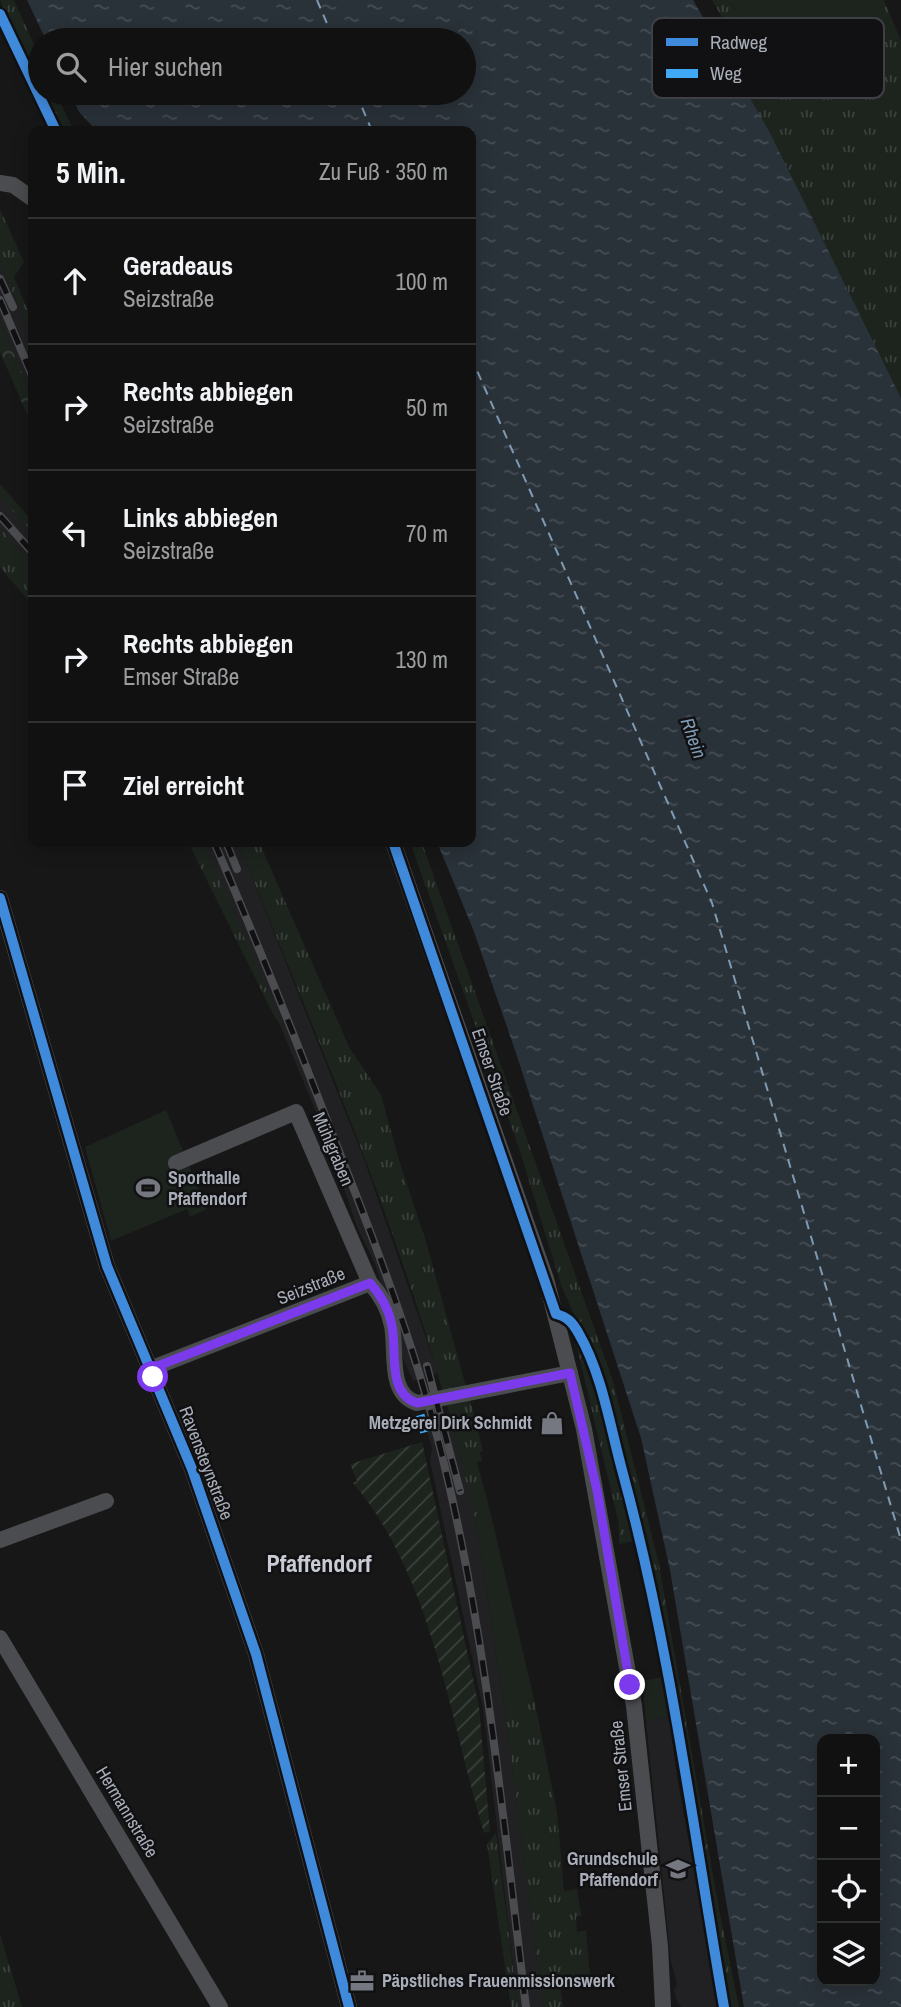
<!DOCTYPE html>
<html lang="de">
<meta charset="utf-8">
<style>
body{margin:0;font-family:"Archivo Narrow",sans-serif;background:#1e1f1f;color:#f1f3f6}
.controls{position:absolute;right:21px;bottom:21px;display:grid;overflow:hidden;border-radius:14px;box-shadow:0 4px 18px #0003}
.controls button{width:63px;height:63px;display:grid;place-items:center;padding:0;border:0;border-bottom:2px solid #303131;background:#111;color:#f1f3f6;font:35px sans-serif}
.stop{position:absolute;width:21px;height:21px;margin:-16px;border:5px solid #7c3aed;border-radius:50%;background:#fff}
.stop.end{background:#7c3aed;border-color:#fff;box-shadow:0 2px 7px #0008}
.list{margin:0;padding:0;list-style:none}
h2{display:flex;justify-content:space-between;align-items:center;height:91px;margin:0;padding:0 28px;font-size:30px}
h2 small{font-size:23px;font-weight:400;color:#9c9d9f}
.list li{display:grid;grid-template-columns:46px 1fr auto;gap:21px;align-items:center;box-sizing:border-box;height:126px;padding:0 28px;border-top:2px solid #303131}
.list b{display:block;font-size:26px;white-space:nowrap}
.list p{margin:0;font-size:23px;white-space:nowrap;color:#9c9d9f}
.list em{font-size:23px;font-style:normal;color:#9c9d9f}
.icon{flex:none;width:38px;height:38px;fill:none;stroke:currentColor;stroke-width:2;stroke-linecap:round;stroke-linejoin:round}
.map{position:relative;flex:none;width:901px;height:2007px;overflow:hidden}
.search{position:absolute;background:#111;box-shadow:0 4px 18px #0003;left:28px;top:28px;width:448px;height:77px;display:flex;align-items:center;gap:18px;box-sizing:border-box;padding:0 24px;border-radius:38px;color:#9c9d9f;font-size:26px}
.panel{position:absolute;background:#111;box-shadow:0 4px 18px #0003;left:28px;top:126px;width:448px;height:721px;border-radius:14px}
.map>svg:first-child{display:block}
</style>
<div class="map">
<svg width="901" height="2007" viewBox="0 0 901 2007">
<defs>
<pattern id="grass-tufts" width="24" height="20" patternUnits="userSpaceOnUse" patternTransform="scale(1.75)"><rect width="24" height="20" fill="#1d241e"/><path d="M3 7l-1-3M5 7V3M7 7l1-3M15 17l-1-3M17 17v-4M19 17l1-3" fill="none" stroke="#3b413d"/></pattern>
<pattern id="forest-crowns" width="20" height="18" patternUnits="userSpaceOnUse" patternTransform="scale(1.75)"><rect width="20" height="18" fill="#1d241e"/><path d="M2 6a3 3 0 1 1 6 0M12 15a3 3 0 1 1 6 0" fill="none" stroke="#3b413d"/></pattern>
<pattern id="garden-furrows" width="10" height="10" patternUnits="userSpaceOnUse" patternTransform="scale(1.75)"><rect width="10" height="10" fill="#1d241e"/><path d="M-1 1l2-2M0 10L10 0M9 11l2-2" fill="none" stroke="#3b413d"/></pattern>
<pattern id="water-ripples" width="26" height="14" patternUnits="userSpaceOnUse" patternTransform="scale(1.75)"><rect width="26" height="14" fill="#2a3239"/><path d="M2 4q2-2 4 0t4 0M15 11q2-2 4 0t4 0" fill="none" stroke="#464d54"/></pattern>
</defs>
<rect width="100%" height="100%" fill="#171717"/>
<g fill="#212123">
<polygon points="0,263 33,340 33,400 0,320"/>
<polygon points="0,497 33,533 33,565 0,528"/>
<polygon points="203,842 238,842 364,1159 438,1373 413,1381 399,1349 398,1331 375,1264 357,1227 325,1133"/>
<polygon points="451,1417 476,1522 504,1705 543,2007 518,2007 483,1708 430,1461 432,1448 425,1425"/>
<polygon points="669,1716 677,1777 719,2007 681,2007 676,1999 674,1990 677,1984 671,1961 646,1721"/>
</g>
<g fill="url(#grass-tufts)">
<polygon points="0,0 14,0 40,58 40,90"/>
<polygon points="712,0 884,0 901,41 901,398 743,85 758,79"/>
<polygon points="42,93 56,93 74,131 60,131"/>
<polygon points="0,209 24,262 14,277 33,323 33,340 0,263"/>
<polygon points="0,528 33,565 33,606 0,567"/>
<polygon points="188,842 203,842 282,1025 275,1018"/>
<path d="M238,842h21l90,205 32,48 17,62 29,88 39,142 -23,5c-53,-188 -132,-369 -205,-550z"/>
<polygon points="410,842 422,843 613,1381 659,1564 718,1904 739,2007 726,2007 660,1620 614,1425 586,1340 562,1288 518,1145"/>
<polygon points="574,1335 607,1427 636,1541 619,1544 619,1524"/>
<polygon points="470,1400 483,1451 480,1452 482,1461 477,1462 492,1519 476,1522 447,1404"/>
<polygon points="534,1699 557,1812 564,1891 577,1889 581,1915 576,1917 577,1932 586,1930 590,1976 560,1986 563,2007 543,2007 504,1705"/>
<polygon points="496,1833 518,2007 511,2007 487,1844"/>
<polygon points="0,1934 22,2007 0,2007"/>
</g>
<g fill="url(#forest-crowns)">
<polygon points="0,320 33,400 33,428 0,352"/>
<polygon points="0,484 33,522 33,533 0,497"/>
</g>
<g fill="#1d241e">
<polygon points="731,0 863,0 873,20 765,65"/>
<polygon points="166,1110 207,1209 190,1217 187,1209 111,1241 85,1147"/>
<polygon points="492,1519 534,1699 504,1705 476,1522"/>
<polygon points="663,1677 669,1716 646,1721 642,1681"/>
</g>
<path fill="url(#garden-furrows)" d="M422,1442l57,265 11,124 -6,2c-34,-113 -52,-258 -131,-350l4,-2 -7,-17z"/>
<path fill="url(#water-ripples)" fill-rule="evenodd" d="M27,0h666l77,133 131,265v1609h-157l-74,-437 -29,-132 -126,-388 -42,-121 -36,-87h34v-711h-374l-18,-19 -9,-19h394v-53h-418zM822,1739h53v242h-53z"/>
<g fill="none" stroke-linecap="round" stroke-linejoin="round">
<g stroke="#7f9bb3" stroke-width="2" stroke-dasharray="9 7" stroke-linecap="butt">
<polyline points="317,0 334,40"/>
<polyline points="356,93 372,131"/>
<polyline points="471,357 712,903 901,1540"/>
</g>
<g stroke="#4b4c50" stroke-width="16">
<polyline points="0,183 13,185 33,199"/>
<polyline points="393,842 546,1279 584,1429 634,1706 660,1946 663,2007"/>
<polyline points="0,898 107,1266 192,1469 256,1654 349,2007"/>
<polyline points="176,1163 296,1112 370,1283"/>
<path d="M150,1369l220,-86c11,12 19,27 22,43 5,25 -5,68 25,77l153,-30"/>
<polyline points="0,1540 106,1501"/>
<polyline points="0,1638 220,2007"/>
</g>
<g stroke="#4b4c4f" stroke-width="8">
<g id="rail">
<polyline points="0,279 13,307"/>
<polyline points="0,300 33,378"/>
<polyline points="0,516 33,553"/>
<path d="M214,842c42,97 81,195 119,294 44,111 87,223 114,340 41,174 57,354 79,531"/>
<polyline points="226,842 237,869"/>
<polyline points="427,1366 460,1491"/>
</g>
</g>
<use href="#rail" stroke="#111113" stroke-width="5" stroke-dasharray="16" stroke-linecap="butt"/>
<polyline stroke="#3fa9f5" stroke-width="9" stroke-dasharray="18 9" stroke-linecap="butt" points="420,1415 427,1441"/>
<g stroke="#111113" stroke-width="15">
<g id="cycleway">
<polyline points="0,14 56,131"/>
<path d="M393,842l163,472c12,3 17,9 23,20 23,40 31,92 43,136 48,176 71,358 102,537"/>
<polyline points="0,898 107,1266 192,1469 256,1654 349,2007"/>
</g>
</g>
<use href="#cycleway" stroke="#408adc" stroke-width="10"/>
</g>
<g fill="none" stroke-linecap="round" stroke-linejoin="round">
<path stroke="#7c3aed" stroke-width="9" d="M153,1377l-3,-8 220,-86c11,12 19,27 22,43 5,25 -5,68 25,77l153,-30 27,117 33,195"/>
</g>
<defs>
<g id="stadium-bare" transform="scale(1.89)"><path d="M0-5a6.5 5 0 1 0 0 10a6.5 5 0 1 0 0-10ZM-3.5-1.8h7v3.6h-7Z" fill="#757880" stroke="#111113" stroke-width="2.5" paint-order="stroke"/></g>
<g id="shop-bare" transform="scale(1.89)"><path d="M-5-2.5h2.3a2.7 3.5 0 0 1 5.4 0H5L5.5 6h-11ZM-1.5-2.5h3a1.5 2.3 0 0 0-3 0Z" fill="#757880" stroke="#111113" stroke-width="2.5" paint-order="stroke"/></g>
<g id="school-bare" transform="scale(1.89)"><path d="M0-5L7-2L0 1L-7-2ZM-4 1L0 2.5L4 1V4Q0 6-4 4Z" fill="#757880" stroke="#111113" stroke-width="2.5" paint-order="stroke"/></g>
<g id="office-bare" transform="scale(1.89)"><path d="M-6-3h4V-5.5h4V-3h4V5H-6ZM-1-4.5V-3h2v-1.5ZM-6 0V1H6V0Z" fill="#757880" stroke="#111113" stroke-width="2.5" paint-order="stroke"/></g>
</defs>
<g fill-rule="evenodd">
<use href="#stadium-bare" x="148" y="1188"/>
<use href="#shop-bare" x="552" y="1423"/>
<use href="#school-bare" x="678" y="1869"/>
<use href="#office-bare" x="362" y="1981"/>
</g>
<g text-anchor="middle" stroke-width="5" stroke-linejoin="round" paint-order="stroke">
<g font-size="18" fill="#a8adb8" stroke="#111113">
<text transform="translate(492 1072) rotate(71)" y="6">Emser Straße</text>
<text transform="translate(333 1149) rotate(67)" y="6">Mühlgraben</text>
<text transform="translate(311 1286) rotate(-22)" y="6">Seizstraße</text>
<text transform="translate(206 1463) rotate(69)" y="6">Ravensteynstraße</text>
<text transform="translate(621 1766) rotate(-96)" y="6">Emser Straße</text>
<text transform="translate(127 1812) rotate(59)" y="6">Hermannstraße</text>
</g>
<g font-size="18" font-weight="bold" fill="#a8adb8" stroke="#111113" text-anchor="start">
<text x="168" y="1184">Sporthalle<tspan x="168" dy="21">Pfaffendorf</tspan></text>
<text x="532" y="1429" text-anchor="end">Metzgerei Dirk Schmidt</text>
<text x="658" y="1865" text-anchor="end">Grundschule<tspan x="658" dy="21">Pfaffendorf</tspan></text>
<text x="382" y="1987">Päpstliches Frauenmissionswerk</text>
</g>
<g font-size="19" font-style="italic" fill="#7f9bb3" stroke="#111113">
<text transform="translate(694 738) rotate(70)" y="7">Rhein</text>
</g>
<g font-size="24" font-weight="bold" fill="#c9ccd4" stroke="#111113">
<text x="319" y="1572">Pfaffendorf</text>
</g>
</g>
<rect x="652" y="18" width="232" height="80" rx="10" fill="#111113" stroke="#3e4045" stroke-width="2"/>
<rect x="666" y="38" width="32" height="8" fill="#408adc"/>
<rect x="666" y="69" width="32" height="9" fill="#3fa9f5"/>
<g font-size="19" fill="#a8adb8">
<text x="710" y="49">Radweg</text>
<text x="710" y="80">Weg</text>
</g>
</svg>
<div class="controls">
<button>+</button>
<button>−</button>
<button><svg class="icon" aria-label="locate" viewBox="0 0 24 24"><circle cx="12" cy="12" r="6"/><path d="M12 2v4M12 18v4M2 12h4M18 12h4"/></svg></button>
<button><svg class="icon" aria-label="layers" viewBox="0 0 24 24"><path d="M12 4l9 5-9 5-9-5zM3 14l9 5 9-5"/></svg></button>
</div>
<div class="stop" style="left:153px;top:1377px"></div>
<div class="stop end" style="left:630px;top:1685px"></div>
<div class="search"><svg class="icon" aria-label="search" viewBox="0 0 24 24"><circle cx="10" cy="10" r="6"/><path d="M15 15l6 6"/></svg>Hier suchen</div>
<section class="panel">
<h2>5 Min.<small>Zu Fuß · 350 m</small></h2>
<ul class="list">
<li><svg class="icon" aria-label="ahead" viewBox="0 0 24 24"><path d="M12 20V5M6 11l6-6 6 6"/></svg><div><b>Geradeaus</b><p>Seizstraße</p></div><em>100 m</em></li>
<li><svg class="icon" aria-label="right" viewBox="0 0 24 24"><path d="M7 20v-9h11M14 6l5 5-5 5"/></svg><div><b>Rechts abbiegen</b><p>Seizstraße</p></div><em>50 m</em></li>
<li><svg class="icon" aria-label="left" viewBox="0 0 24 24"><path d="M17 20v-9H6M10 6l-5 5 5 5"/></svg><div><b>Links abbiegen</b><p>Seizstraße</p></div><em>70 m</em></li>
<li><svg class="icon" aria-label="right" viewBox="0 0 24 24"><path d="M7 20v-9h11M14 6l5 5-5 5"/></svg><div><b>Rechts abbiegen</b><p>Emser Straße</p></div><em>130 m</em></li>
<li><svg class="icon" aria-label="arrive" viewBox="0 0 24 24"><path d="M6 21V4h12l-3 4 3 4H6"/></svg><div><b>Ziel erreicht</b></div></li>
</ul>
</section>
</div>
